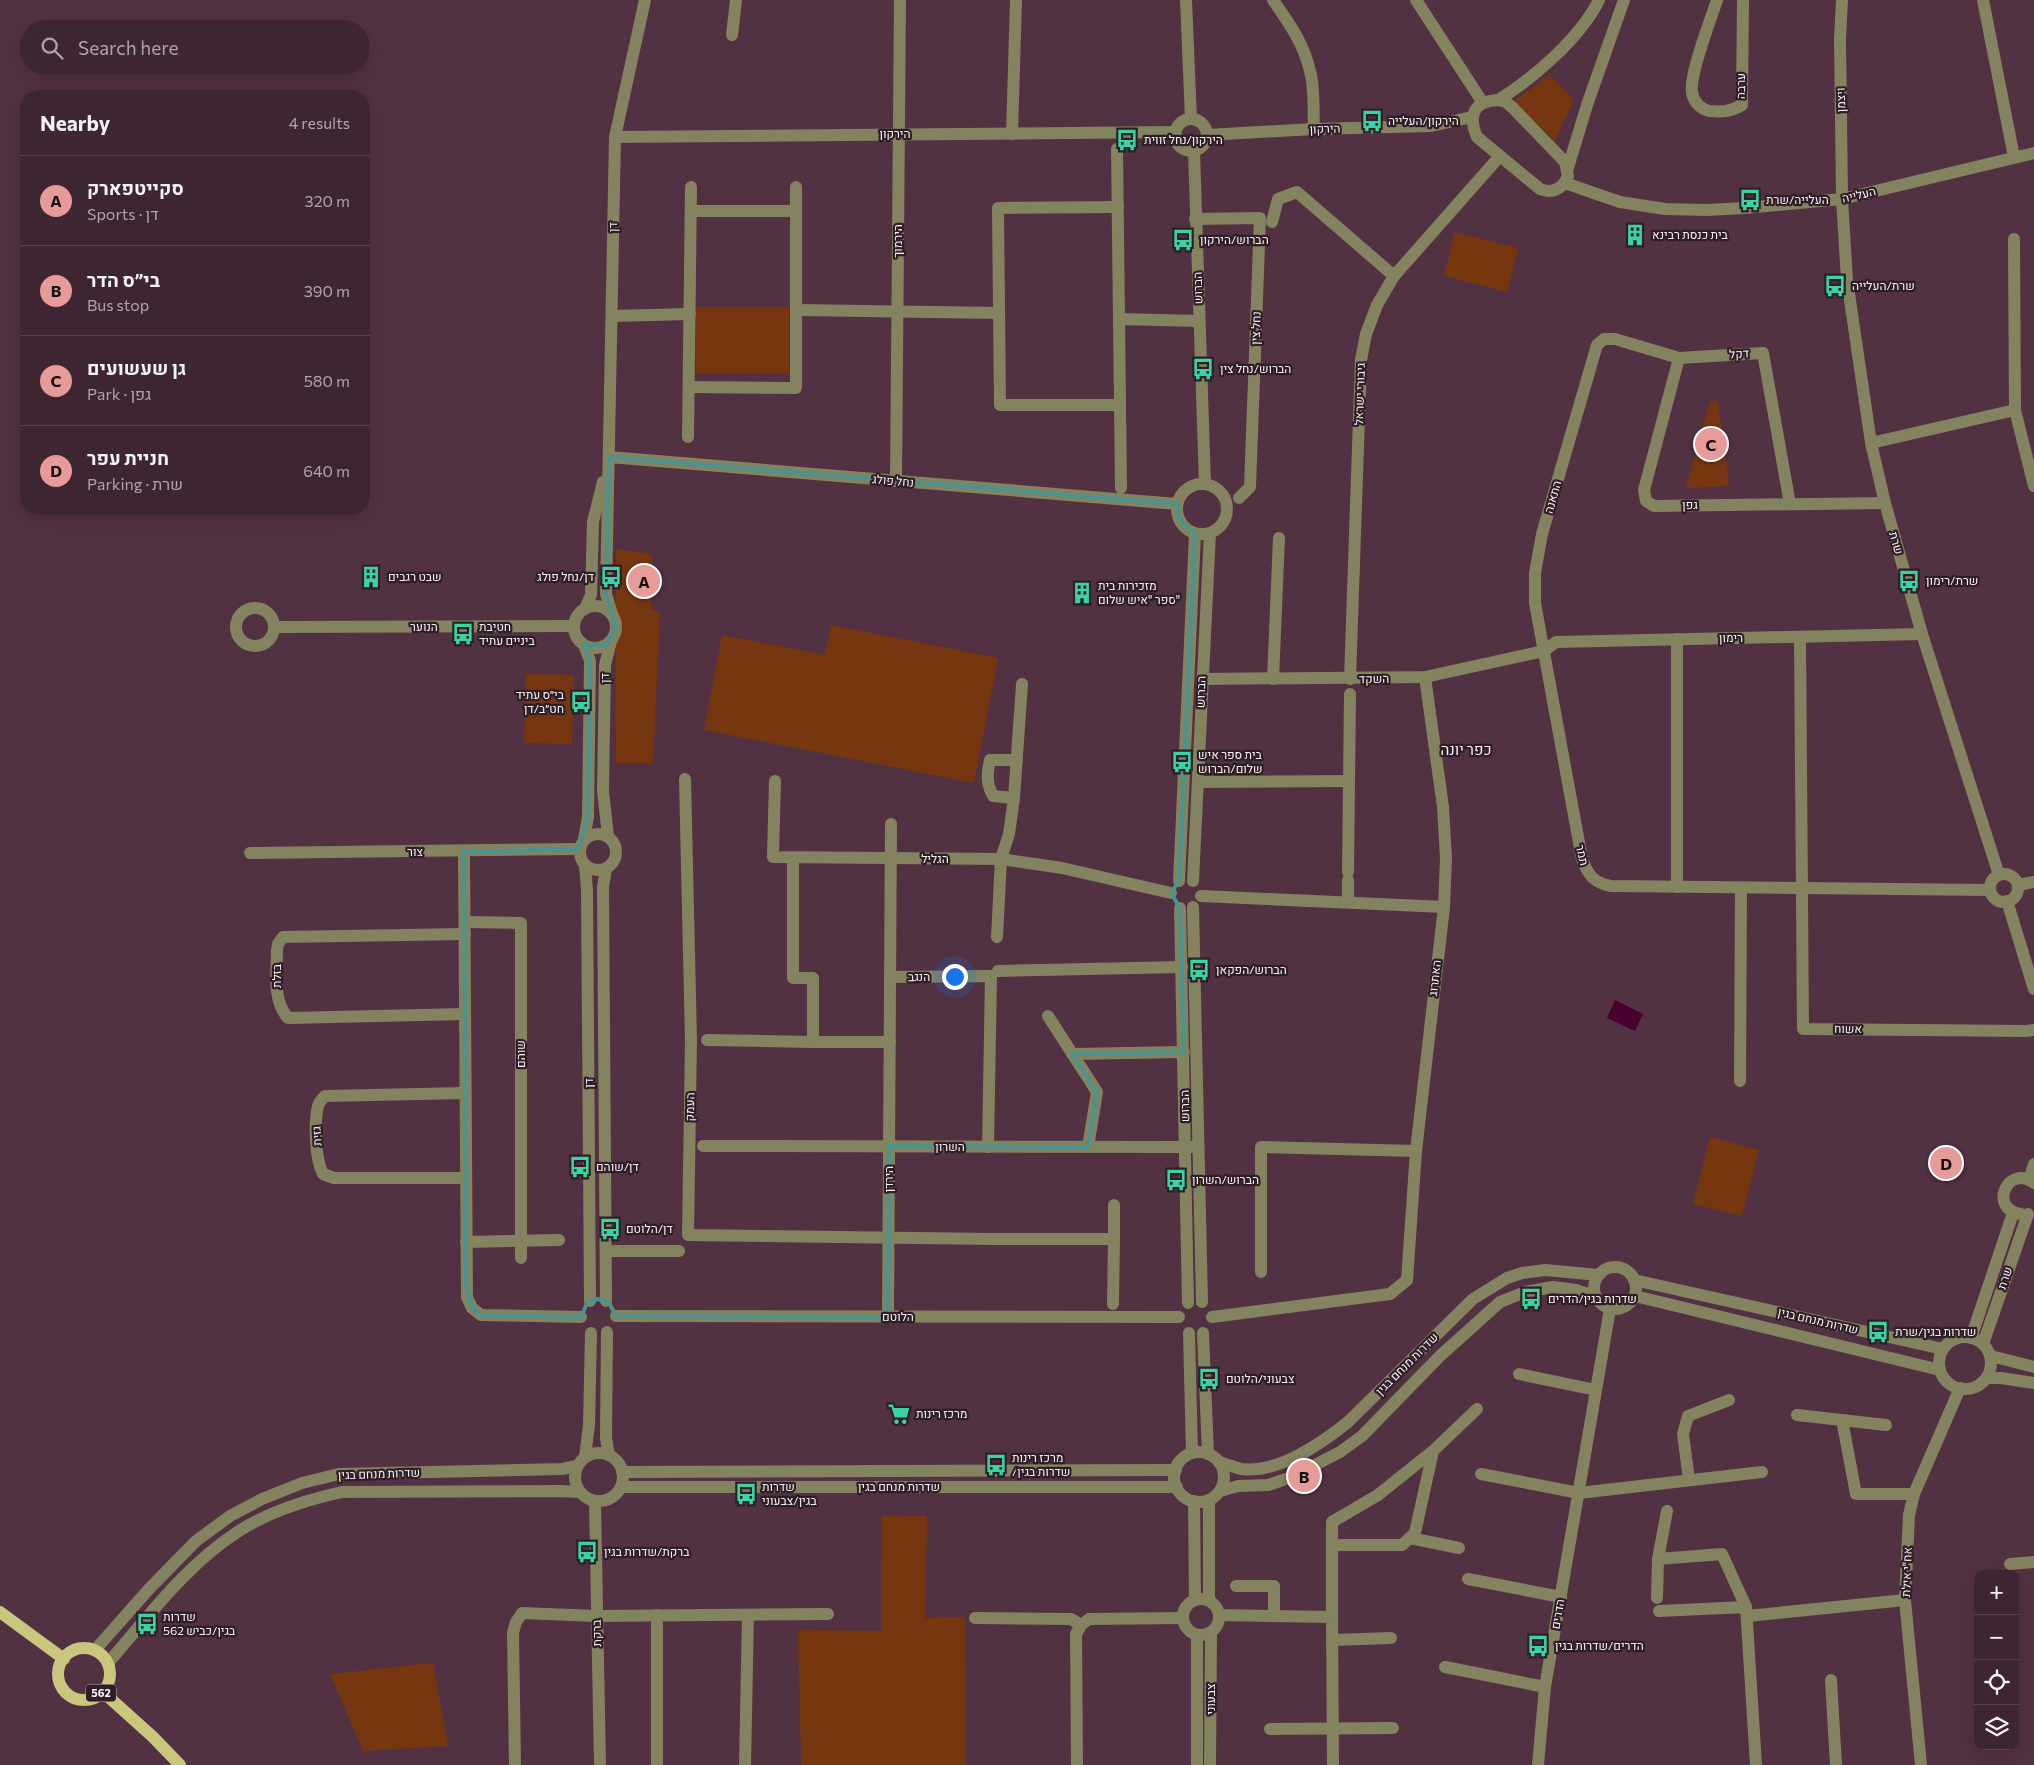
<!DOCTYPE html>
<meta charset="utf-8">
<style>
body{margin:0;font-family:Commissioner,Heebo,sans-serif;background:#452d3a;color:#f1f3f6}
.controls{position:absolute;right:15px;bottom:15px;display:grid;overflow:hidden;border-radius:10px;box-shadow:0 5px 20px #0002}
.controls button{width:45px;height:45px;display:grid;place-items:center;padding:0;border:0;border-bottom:1px solid #57424d;background:#3e2532;color:#f1f3f6;font:25px sans-serif}
.you{position:absolute;left:954px;top:976px;width:18px;height:18px;margin:-12px;border:4px solid #fff;border-radius:50%;background:#1a73e8;box-shadow:0 0 0 8px #1a73e833}
.badge{display:grid;place-items:center;width:32px;height:32px;border-radius:50%;background:#e69b98;color:#111;font-size:16px;font-weight:700}
.pin{position:absolute;translate:-50% -50%;border:2px solid #fff;box-shadow:0 1px 5px #0006}
.list{margin:0;padding:0;list-style:none}
h2{display:flex;justify-content:space-between;align-items:center;height:65px;margin:0;padding:0 20px;font-size:21px}
h2 small{font-size:16px;font-weight:400;color:#ada5ac}
.list li{display:grid;grid-template-columns:32px 1fr auto;gap:15px;align-items:center;box-sizing:border-box;height:90px;padding:0 20px;border-top:1px solid #57424d}
.list b{display:block;font-size:19px;white-space:nowrap}
.list p{margin:0;font-size:16px;white-space:nowrap;color:#ada5ac}
.list em{font-size:16px;font-style:normal;color:#ada5ac}
.icon{flex:none;width:28px;height:28px;fill:none;stroke:currentColor;stroke-width:2;stroke-linecap:round;stroke-linejoin:round}
.map{position:relative;flex:none;width:2034px;height:1765px;overflow:hidden}
.search{position:absolute;background:#3e2532;box-shadow:0 5px 20px #0002;left:20px;top:20px;width:350px;height:55px;display:flex;align-items:center;gap:12px;box-sizing:border-box;padding:0 18px;border-radius:28px;color:#ada5ac;font-size:19px}
.panel{position:absolute;background:#3e2532;box-shadow:0 5px 20px #0002;left:20px;top:90px;width:350px;height:425px;border-radius:20px}
.map>svg:first-child{display:block}
</style>
<div class="map">
<svg width="2034" height="1765" viewBox="0 0 2034 1765">
<rect width="100%" height="100%" fill="#523142"/>
<g fill="#76360f">
<polygon points="1550,75 1574,100 1555,141 1514,101"/>
<polygon points="1455,232 1518,248 1507,292 1444,276"/>
<rect x="696" y="307" width="93" height="66"/>
<polygon points="1710,401 1718,401 1729,486 1686,488"/>
<polygon points="616,549 652,554 651,610 660,611 653,763 616,763"/>
<polygon points="831,625 998,658 974,783 704,730 722,635 825,655"/>
<polygon points="526,674 574,675 572,744 524,743"/>
<polygon points="1710,1137 1759,1150 1742,1216 1693,1204"/>
<polygon points="882,1515 927,1516 925,1618 965,1617 966,1765 801,1765 798,1630 881,1631"/>
<polygon points="433,1663 448,1746 363,1751 330,1674"/>
</g>
<polygon fill="#48002f" points="1615,1000 1643,1014 1635,1031 1607,1018"/>
<g fill="none" stroke-linecap="round" stroke-linejoin="round">
<g stroke="#838360" stroke-width="12">
<polyline points="1186,0 1191,119"/>
<path d="M1273,0c16,23 31,44 37,71 5,18 3,40 4,58"/>
<polyline points="1416,0 1483,103"/>
<path d="M1717,0c-6,19 -28,75 -25,92 1,9 8,17 17,19 13,1 21,1 33,-6l1,-105"/>
<polyline points="1842,0 1840,39 1842,199 1847,280 1871,443 1885,503 1922,634 1999,875"/>
<polyline points="1983,0 2014,157"/>
<polyline points="732,35 736,0"/>
<path d="M1498,100l8,2 7,6 52,54 3,14c-5,13 -16,18 -28,13l-63,-52c-9,-21 -4,-36 21,-37z"/>
<path d="M1498,100c36,-22 82,-62 101,-100"/>
<circle cx="1191" cy="135" r="16"/>
<polyline points="1012,134 1016,0"/>
<polyline points="1207,135 1314,129 1431,126 1472,117"/>
<polyline points="615,137 1176,132"/>
<polyline points="1117,149 1121,488"/>
<polyline points="1194,151 1205,484"/>
<polyline points="1567,171 1587,105 1624,0"/>
<polyline points="1565,183 1620,202 1665,209 1707,210 1745,208 1842,199 2034,153"/>
<polyline points="1118,207 998,208 1000,405 1120,405"/>
<polyline points="691,211 796,211"/>
<polyline points="1195,219 1260,218 1250,487 1239,498"/>
<polyline points="1272,222 1278,199 1297,192 1394,276"/>
<polyline points="2014,239 2015,410 2034,486"/>
<polyline points="797,310 999,313"/>
<polyline points="612,316 690,314"/>
<polyline points="1119,319 1199,321"/>
<polyline points="1679,358 1644,490 1646,501 1654,506 1885,503"/>
<polyline points="689,387 796,388 796,187"/>
<polyline points="688,437 691,187"/>
<polyline points="1871,443 2015,410"/>
<polyline points="609,457 1177,504"/>
<polyline points="896,481 900,0"/>
<circle cx="1202" cy="509" r="25"/>
<path d="M1790,504l-27,-151 -84,5 -64,-19h-11l-7,6 -55,189 -7,39v30l47,256c6,16 12,24 29,27l379,4"/>
<circle cx="595" cy="627" r="21"/>
<circle cx="255" cy="627" r="19"/>
<polyline points="585,609 591,595 593,522 603,482"/>
<polyline points="612,614 606,594 615,137 645,0"/>
<polyline points="274,627 574,626"/>
<polyline points="1800,637 1803,1029 2026,1031 2034,1030"/>
<polyline points="584,645 590,661 588,817 584,839"/>
<polyline points="1202,679 1425,677 1544,651 1556,642 1922,634"/>
<polyline points="1273,679 1279,538"/>
<polyline points="1350,679 1361,360 1366,334 1377,305 1394,276 1500,156"/>
<polyline points="685,779 691,1040 688,1235 993,1239 1114,1239 1113,1304"/>
<polyline points="775,781 773,857 1001,859 1062,868 1171,893"/>
<polyline points="1198,782 1349,781"/>
<path d="M1014,798l-21,-2c-7,-13 -6,-22 -3,-36h27"/>
<circle cx="598" cy="852" r="18"/>
<polyline points="608,836 603,791 605,665 611,641"/>
<polyline points="464,852 467,1297 472,1308 481,1315 581,1317"/>
<polyline points="250,853 579,849"/>
<polyline points="793,858 793,978 813,978 813,1042 890,1042"/>
<polyline points="585,865 587,891 590,1301"/>
<polyline points="606,869 603,887 606,1301"/>
<polyline points="1348,872 1350,694"/>
<circle cx="2004" cy="888" r="14"/>
<polyline points="1179,881 1195,534"/>
<polyline points="1193,881 1210,533"/>
<polyline points="2018,885 2034,882"/>
<polyline points="1677,887 1677,639"/>
<polyline points="1201,896 1444,907"/>
<polyline points="2007,901 2034,989"/>
<polyline points="1348,902 1348,880"/>
<polyline points="1193,907 1202,1302"/>
<polyline points="1180,908 1188,1303"/>
<polyline points="465,922 521,923 521,1258"/>
<path d="M465,934l-182,3 -5,7 -1,6c0,22 -5,50 11,68l177,-4"/>
<polyline points="997,937 1001,859 1009,834 1014,798 1022,684"/>
<polyline points="998,971 1182,967"/>
<polyline points="890,977 991,976 988,1147"/>
<polyline points="1048,1016 1097,1092 1088,1147"/>
<polyline points="707,1040 813,1042"/>
<polyline points="1072,1054 1184,1052"/>
<polyline points="1740,1081 1741,888"/>
<path d="M465,1093l-140,3c-3,3 -6,6 -7,10 -4,17 -3,53 5,68l11,4h132"/>
<polyline points="703,1146 1198,1147"/>
<polyline points="2029,1180 2034,1164"/>
<polyline points="1114,1205 1114,1239"/>
<path d="M2021,1214c-33,-4 -14,-51 13,-31"/>
<polyline points="466,1242 559,1240"/>
<polyline points="606,1251 679,1251"/>
<circle cx="1615" cy="1288" r="21"/>
<polyline points="1261,1272 1261,1147 1416,1151"/>
<polyline points="1634,1280 1943,1349"/>
<polyline points="1635,1296 1940,1370"/>
<polyline points="616,1316 1179,1317"/>
<polyline points="888,1317 891,824"/>
<polyline points="1212,1317 1390,1294 1407,1280 1416,1151 1444,907 1446,858 1443,807 1425,677"/>
<polyline points="607,1332 606,1438 609,1455"/>
<polyline points="1189,1333 1192,1453"/>
<polyline points="1203,1333 1208,1454"/>
<circle cx="1965" cy="1363" r="26"/>
<polyline points="1971,1338 2013,1213"/>
<polyline points="1983,1344 2028,1214"/>
<polyline points="1991,1356 2034,1367"/>
<polyline points="1519,1374 1596,1390"/>
<polyline points="1987,1378 2001,1378 2034,1383"/>
<polyline points="1797,1415 1886,1425"/>
<polyline points="1842,1420 1856,1494 1914,1494"/>
<circle cx="1199" cy="1477" r="25"/>
<circle cx="599" cy="1477" r="24"/>
<polyline points="585,1457 589,1425 591,1333"/>
<path d="M1219,1462c7,2 15,5 22,7 36,5 81,-26 107,-47l125,-123 34,-21 15,-5 23,-3 54,5"/>
<polyline points="622,1472 1176,1470"/>
<polyline points="1481,1474 1579,1493 1762,1472"/>
<polyline points="1689,1480 1683,1434 1688,1416 1729,1400"/>
<polyline points="621,1487 1177,1487"/>
<polyline points="1220,1491 1238,1486 1268,1485 1292,1477 1340,1452 1362,1436 1440,1356 1500,1302 1525,1292 1553,1287 1576,1290 1596,1297"/>
<polyline points="595,1501 600,1765"/>
<polyline points="1194,1501 1195,1600"/>
<polyline points="1410,1538 1459,1548"/>
<polyline points="1332,1545 1402,1545 1415,1533 1433,1451"/>
<polyline points="1658,1559 1722,1554 1746,1607"/>
<polyline points="2010,1564 2034,1562"/>
<polyline points="1468,1579 1561,1597"/>
<polyline points="1236,1586 1274,1586 1274,1616"/>
<polyline points="1657,1598 1658,1559 1667,1511"/>
<circle cx="1201" cy="1617" r="18"/>
<polyline points="1209,1600 1209,1500"/>
<polyline points="1659,1611 1746,1607 1756,1765"/>
<polyline points="657,1615 657,1765"/>
<polyline points="1219,1615 1332,1617 1333,1765"/>
<polyline points="1747,1616 1905,1600"/>
<polyline points="1332,1617 1332,1522 1378,1495 1433,1451 1477,1409"/>
<polyline points="975,1618 1071,1619 1081,1625"/>
<polyline points="1333,1640 1391,1638"/>
<polyline points="95,1650 149,1589 196,1541 230,1516 262,1499 302,1483 339,1474 562,1469 577,1466"/>
<path d="M108,1663c40,-46 79,-99 131,-132 31,-20 67,-31 103,-39l219,-1 19,1"/>
<polyline points="1445,1667 1545,1687"/>
<polyline points="1831,1680 1836,1765"/>
<polyline points="1270,1729 1393,1728"/>
<polyline points="515,1765 513,1633 516,1622 522,1613 596,1616 828,1614"/>
<polyline points="745,1765 748,1615"/>
<polyline points="1077,1765 1076,1634 1081,1625 1089,1619 1183,1618"/>
<polyline points="1197,1765 1197,1635"/>
<polyline points="1210,1765 1211,1632"/>
<polyline points="1538,1765 1545,1687 1610,1309"/>
<polyline points="1921,1765 1905,1600 1909,1515 1914,1494 1960,1388"/>
</g>
<g stroke="#c8c77d" stroke-width="12">
<polyline points="0,1612 64,1659"/>
<circle cx="84" cy="1674" r="26"/>
<polyline points="103,1692 153,1737 180,1765"/>
</g>
</g>
<path fill="none" stroke="#4a9490" stroke-width="4" stroke-linejoin="round" d="M609,457l568,47 2,15 16,15 -16,347 -8,12 9,15 4,144 -112,2 25,38 -9,55 -199,-1 -1,171 -272,-1 -7,-13 -11,-4 -11,4 -6,14 -100,-2 -9,-7 -6,-24 -2,-432 114,-3 10,-32 2,-156 -6,-16h22l10,-17 -10,-34z"/>
<defs>
<g id="bus-bare" transform="scale(1.725)"><path d="M-5-6H5V4H4V6H2V4H-2V6H-4V4H-5ZM-3.5-4V0h7V-4ZM-3.5 1.2v1.5H-2V1.2ZM2 1.2v1.5H3.5V1.2Z" fill="#39d4a5" stroke="#2e1f26" stroke-width="2.5" paint-order="stroke"/></g>
<g id="building-bare" transform="scale(1.725)"><path d="M-4-6H4V6H1V3H-1V6H-4ZM-2.5-4.3h1.7v1.8h-1.7ZM.8-4.3h1.7v1.8H.8ZM-2.5-1h1.7V.8h-1.7ZM.8-1h1.7V.8H.8Z" fill="#39d4a5" stroke="#2e1f26" stroke-width="2.5" paint-order="stroke"/></g>
<g id="supermarket-bare" transform="scale(1.725)"><path d="M-6-5.5h2.5l.6 2H6L4.5 2H-2.5L-4.4-4H-6ZM-1.5 3.2a1.3 1.3 0 1 0 .1 0ZM3 3.2a1.3 1.3 0 1 0 .1 0Z" fill="#39d4a5" stroke="#2e1f26" stroke-width="2.5" paint-order="stroke"/></g>
</defs>
<g fill-rule="evenodd">
<use href="#bus-bare" x="1372" y="121"/>
<use href="#bus-bare" x="1127" y="140"/>
<use href="#bus-bare" x="1750" y="200"/>
<use href="#building-bare" x="1635" y="235"/>
<use href="#bus-bare" x="1183" y="240"/>
<use href="#bus-bare" x="1835" y="286"/>
<use href="#bus-bare" x="1203" y="369"/>
<use href="#building-bare" x="371" y="577"/>
<use href="#bus-bare" x="611" y="577"/>
<use href="#bus-bare" x="1909" y="581"/>
<use href="#building-bare" x="1082" y="593"/>
<use href="#bus-bare" x="463" y="634"/>
<use href="#bus-bare" x="581" y="702"/>
<use href="#bus-bare" x="1182" y="762"/>
<use href="#bus-bare" x="1199" y="970"/>
<use href="#bus-bare" x="580" y="1167"/>
<use href="#bus-bare" x="1176" y="1180"/>
<use href="#bus-bare" x="610" y="1229"/>
<use href="#bus-bare" x="1531" y="1299"/>
<use href="#bus-bare" x="1878" y="1332"/>
<use href="#bus-bare" x="1209" y="1379"/>
<use href="#supermarket-bare" x="899" y="1414"/>
<use href="#bus-bare" x="996" y="1465"/>
<use href="#bus-bare" x="746" y="1494"/>
<use href="#bus-bare" x="587" y="1552"/>
<use href="#bus-bare" x="147" y="1624"/>
<use href="#bus-bare" x="1538" y="1646"/>
</g>
<g text-anchor="middle" stroke-width="4.5" stroke-linejoin="round" paint-order="stroke">
<rect fill="#2e1f26" stroke="#bfb1b8" stroke-width="1" x="86" y="1684.5" width="30" height="17" rx="4"/>
<g font-size="11" font-weight="bold" fill="#fdeff6">
<text x="101" y="1697">562</text>
</g>
<g font-size="12" fill="#fdeff6" stroke="#2e1f26">
<text transform="translate(1741 86) rotate(-89)" y="4">ערבה</text>
<text transform="translate(1841 100) rotate(-91)" y="4">ויצמן</text>
<text transform="translate(1325 129) rotate(-2)" y="4">הירקון</text>
<text x="895" y="138">הירקון</text>
<text transform="translate(1859 195) rotate(-13)" y="4">העלייה</text>
<text transform="translate(613 227) rotate(-89)" y="4">דן</text>
<text transform="translate(898 241) rotate(-90)" y="4">הירמוך</text>
<text transform="translate(1198 288) rotate(-92)" y="4">הברוש</text>
<text transform="translate(1256 328) rotate(-88)" y="4">נחל צין</text>
<text transform="translate(1739 354) rotate(-3)" y="4">דקל</text>
<text transform="translate(1360 394) rotate(-88)" y="4">גיבורי ישראל</text>
<text transform="translate(893 481) rotate(5)" y="4">נחל פולג</text>
<text transform="translate(1553 497) rotate(-74)" y="4">התאנה</text>
<text transform="translate(1690 505) rotate(-1)" y="4">גפן</text>
<text transform="translate(1896 543) rotate(74)" y="4">שרת</text>
<text x="424" y="631">הנוער</text>
<text transform="translate(1731 638) rotate(-1)" y="4">רימון</text>
<text transform="translate(605 678) rotate(-89)" y="4">דן</text>
<text transform="translate(1374 679) rotate(-1)" y="4">השקד</text>
<text transform="translate(1201 692) rotate(-88)" y="4">הברוש</text>
<text x="415" y="856">צור</text>
<text transform="translate(1582 855) rotate(76)" y="4">תמר</text>
<text x="935" y="863">הגליל</text>
<text transform="translate(277 976) rotate(-90)" y="4">בזלת</text>
<text transform="translate(919 977) rotate(-1)" y="4">הנגב</text>
<text transform="translate(1435 978) rotate(-84)" y="4">האתרוג</text>
<text transform="translate(1848 1029) rotate(1)" y="4">אשוח</text>
<text transform="translate(521 1054) rotate(-90)" y="4">שוהם</text>
<text transform="translate(589 1083) rotate(-90)" y="4">דן</text>
<text transform="translate(1185 1106) rotate(-91)" y="4">הברוש</text>
<text transform="translate(690 1107) rotate(-89)" y="4">העמק</text>
<text transform="translate(317 1136) rotate(-93)" y="4">גזית</text>
<text x="950" y="1151">השרון</text>
<text transform="translate(889 1179) rotate(-90)" y="4">הירדן</text>
<text transform="translate(2005 1278) rotate(-72)" y="4">שרת</text>
<text x="898" y="1321">הלוטם</text>
<text transform="translate(1818 1321) rotate(13)" y="4">שדרות מנחם בגין</text>
<text transform="translate(1407 1364) rotate(-45)" y="4">שדרות מנחם בגין</text>
<text transform="translate(379 1474) rotate(-2)" y="4">שדרות מנחם בגין</text>
<text x="899" y="1491">שדרות מנחם בגין</text>
<text transform="translate(1907 1572) rotate(-88)" y="4">אח"י אילת</text>
<text transform="translate(1558 1614) rotate(-80)" y="4">הדרים</text>
<text transform="translate(597 1633) rotate(-91)" y="4">ברקת</text>
<text transform="translate(1211 1699) rotate(-90)" y="4">צבעוני</text>
</g>
<g font-size="12" fill="#fdeff6" stroke="#2e1f26" text-anchor="start">
<text x="1388" y="125">הירקון/העלייה</text>
<text x="1144" y="144">הירקון/נחל זווית</text>
<text x="1766" y="204">העלייה/שרת</text>
<text x="1652" y="239">בית כנסת רבינא</text>
<text x="1200" y="244">הברוש/הירקון</text>
<text x="1852" y="290">שרת/העלייה</text>
<text x="1220" y="373">הברוש/נחל צין</text>
<text x="388" y="581">שבט רגבים</text>
<text x="594" y="581" text-anchor="end">דן/נחל פולג</text>
<text x="1926" y="585">שרת/רימון</text>
<text x="1098" y="590">מזכירות בית<tspan x="1098" dy="14">ספר "איש שלום"</tspan></text>
<text x="479" y="631">חטיבת<tspan x="479" dy="14">ביניים עתיד</tspan></text>
<text x="564" y="699" text-anchor="end">בי״ס עתיד<tspan x="564" dy="14">חט״ב/דן</tspan></text>
<text x="1198" y="759">בית ספר איש<tspan x="1198" dy="14">שלום/הברוש</tspan></text>
<text x="1216" y="974">הברוש/הפקאן</text>
<text x="596" y="1171">דן/שוהם</text>
<text x="1192" y="1184">הברוש/השרון</text>
<text x="626" y="1233">דן/הלוטם</text>
<text x="1548" y="1303">שדרות בגין/הדרים</text>
<text x="1895" y="1336">שדרות בגין/שרת</text>
<text x="1226" y="1383">צבעוני/הלוטם</text>
<text x="916" y="1418">מרכז רינות</text>
<text x="1012" y="1462">מרכז רינות<tspan x="1012" dy="14">/שדרות בגין</tspan></text>
<text x="762" y="1491">שדרות<tspan x="762" dy="14">בגין/צבעוני</tspan></text>
<text x="604" y="1556">ברקת/שדרות בגין</text>
<text x="163" y="1621">שדרות<tspan x="163" dy="14">בגין/כביש 562</tspan></text>
<text x="1555" y="1650">הדרים/שדרות בגין</text>
</g>
<g font-size="15" fill="#fdeff6" stroke="#2e1f26">
<text x="1466" y="755">כפר יונה</text>
</g>
</g>
</svg>
<div class="controls">
<button>+</button>
<button>−</button>
<button><svg class="icon" aria-label="locate" viewBox="0 0 24 24"><circle cx="12" cy="12" r="6"/><path d="M12 2v4M12 18v4M2 12h4M18 12h4"/></svg></button>
<button><svg class="icon" aria-label="layers" viewBox="0 0 24 24"><path d="M12 4l9 5-9 5-9-5zM3 14l9 5 9-5"/></svg></button>
</div>
<div class="you"></div>
<div class="pin badge" style="left:644px;top:581px">A</div>
<div class="pin badge" style="left:1304px;top:1476px">B</div>
<div class="pin badge" style="left:1711px;top:444px">C</div>
<div class="pin badge" style="left:1946px;top:1163px">D</div>
<div class="search"><svg class="icon" aria-label="search" viewBox="0 0 24 24"><circle cx="10" cy="10" r="6"/><path d="M15 15l6 6"/></svg>Search here</div>
<section class="panel">
<h2>Nearby<small>4 results</small></h2>
<ul class="list">
<li><span class="badge">A</span><div><b>סקייטפארק</b><p>Sports · דן</p></div><em>320 m</em></li>
<li><span class="badge">B</span><div><b>בי״ס הדר</b><p>Bus stop</p></div><em>390 m</em></li>
<li><span class="badge">C</span><div><b>גן שעשועים</b><p>Park · גפן</p></div><em>580 m</em></li>
<li><span class="badge">D</span><div><b>חניית עפר</b><p>Parking · שרת</p></div><em>640 m</em></li>
</ul>
</section>
</div>
